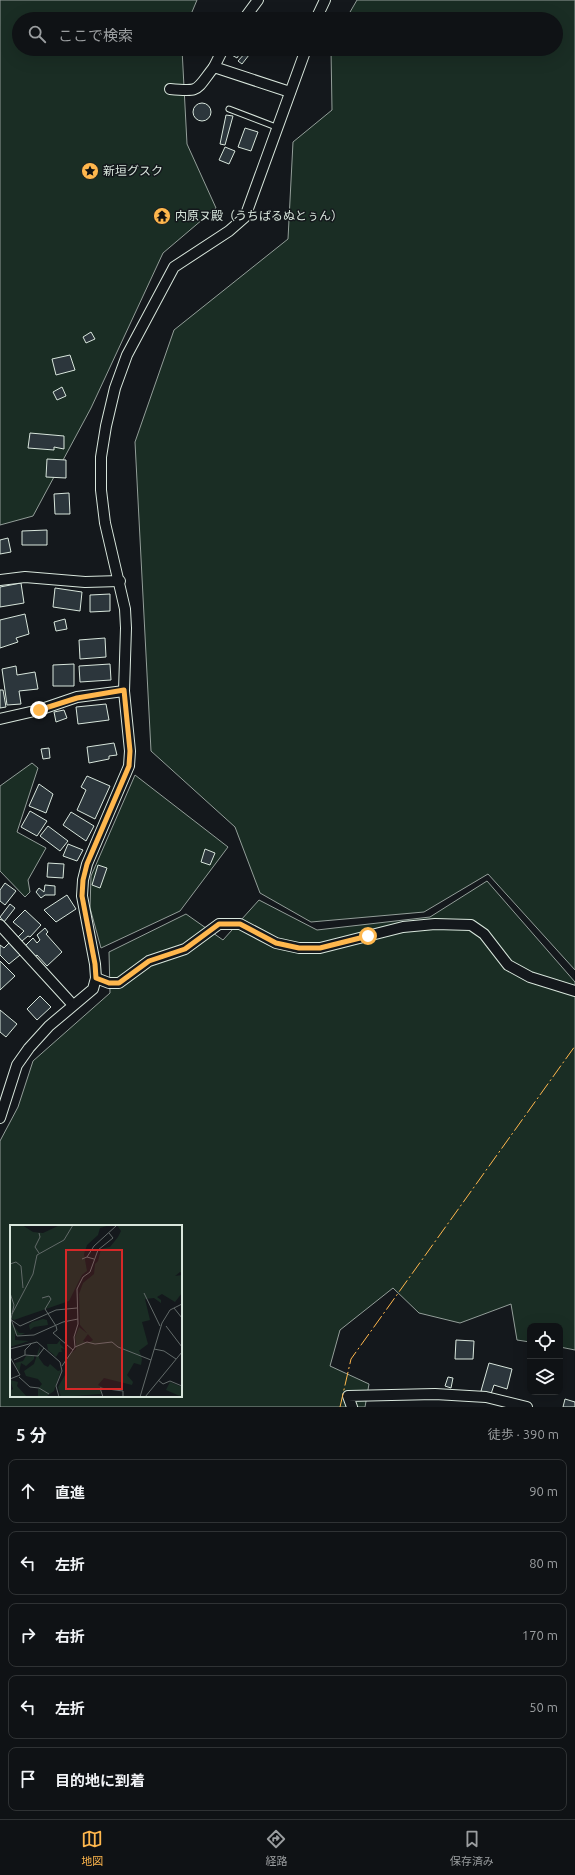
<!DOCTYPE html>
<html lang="ja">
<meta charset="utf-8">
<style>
body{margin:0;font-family:Ubuntu,"Noto Sans JP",sans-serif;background:#1d2022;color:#f1f3f6}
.controls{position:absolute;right:12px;bottom:12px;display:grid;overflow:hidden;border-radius:8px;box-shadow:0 4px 16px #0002}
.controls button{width:36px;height:36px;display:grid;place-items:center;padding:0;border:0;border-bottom:1px solid #2f3234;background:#0f1215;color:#f1f3f6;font:20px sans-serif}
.stop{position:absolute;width:12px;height:12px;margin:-9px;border:3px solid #ffb74d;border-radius:50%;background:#fff}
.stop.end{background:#ffb74d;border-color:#fff;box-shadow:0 1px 4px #0008}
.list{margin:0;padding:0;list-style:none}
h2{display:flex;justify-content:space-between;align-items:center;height:52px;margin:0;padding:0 16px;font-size:17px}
h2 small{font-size:13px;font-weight:400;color:#9b9ea0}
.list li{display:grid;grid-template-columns:26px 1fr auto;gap:12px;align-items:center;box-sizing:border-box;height:64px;margin:0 8px 8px;padding:0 8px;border:1px solid #2f3234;border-radius:8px}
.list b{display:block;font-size:15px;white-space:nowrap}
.list em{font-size:13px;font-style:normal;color:#9b9ea0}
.icon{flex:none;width:22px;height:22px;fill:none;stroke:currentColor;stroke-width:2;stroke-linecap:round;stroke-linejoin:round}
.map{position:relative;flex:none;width:575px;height:1407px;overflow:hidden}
.search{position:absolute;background:#0f1215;box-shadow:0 4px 16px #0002;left:12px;right:12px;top:12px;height:44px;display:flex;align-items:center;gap:10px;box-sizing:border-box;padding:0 14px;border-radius:22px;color:#9b9ea0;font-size:15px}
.sheet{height:412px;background:#0f1215}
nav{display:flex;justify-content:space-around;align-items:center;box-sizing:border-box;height:56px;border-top:1px solid #2f3234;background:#0f1215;font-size:11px;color:#9b9ea0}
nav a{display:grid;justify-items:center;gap:2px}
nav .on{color:#ffb74d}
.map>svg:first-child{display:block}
</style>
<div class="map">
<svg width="575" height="1407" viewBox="0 0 575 1407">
<rect width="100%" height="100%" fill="#14181c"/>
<g fill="#1a2d24" stroke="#939e99" fill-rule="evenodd">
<polygon points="0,0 197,0 189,19 19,19 19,49 182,49 187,144 216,208 163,253 91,408 33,516 0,525"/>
<polygon points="357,0 575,0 575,970 488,874 424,912 311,922 260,893 235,827 151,751 135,442 174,330 288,239 293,142 332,110 331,49 556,49 556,19 346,19"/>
<polygon points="32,763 38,768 17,832 46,848 28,880 30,892 25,897 0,871 0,786"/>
<polygon points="135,775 228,847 180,911 101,948 90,908 91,876"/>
<path d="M487,881l88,101v368l-15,-3v-21h-30v16l-13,-2 -6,-36 -51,19 -41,-10 -26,-25 -53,42 -10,36 39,18 -4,23h-365v-266l18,-34 15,-46 77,-68 -1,-41 77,-38 37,26 36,-40 58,30 113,-13zM11,1226h170v170h-170z"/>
</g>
<g fill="#2c363c" stroke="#d8e6dc">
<polygon points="234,49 243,49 237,58 230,54"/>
<polygon points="246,52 249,55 242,64 238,61"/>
<circle cx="202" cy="112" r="9"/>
<polygon points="226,115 233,116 225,145 220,144"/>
<polygon points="245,128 258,132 251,151 238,147"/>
<polygon points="225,147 235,151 229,164 219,160"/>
<polygon points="91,332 95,339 86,343 83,337"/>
<polygon points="70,355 75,370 56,375 52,359"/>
<polygon points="62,387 66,396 57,400 53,392"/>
<polygon points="30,433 64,436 64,449 54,447 54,450 28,448"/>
<polygon points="47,459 66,460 66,478 46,477"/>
<polygon points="69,493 70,514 55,514 54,494"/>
<polygon points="47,530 47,545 22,545 22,531"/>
<polygon points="8,538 11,552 0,554 0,540"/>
<polygon points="21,583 24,603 0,607 0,587"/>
<polygon points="55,588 82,592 80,611 53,607"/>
<polygon points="110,594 110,611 90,612 90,595"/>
<polygon points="25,614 29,634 16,638 18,642 0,648 0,620"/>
<polygon points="65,619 67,629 56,631 54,622"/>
<polygon points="105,638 106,657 80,659 79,640"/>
<polygon points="74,664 74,686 53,686 53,665"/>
<polygon points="110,664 111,680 80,682 79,666"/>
<polygon points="16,666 17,675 35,672 38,689 19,691 21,704 7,705 2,669"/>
<polygon points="0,690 3,690 6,707 0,708"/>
<polygon points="106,704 109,720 78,724 76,707"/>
<polygon points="64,710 67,718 56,722 54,712"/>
<polygon points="114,743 117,755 109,756 109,759 89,763 87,747"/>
<polygon points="49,748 50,758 43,759 41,749"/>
<polygon points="87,776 110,786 95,819 77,810 86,790 81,787"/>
<polygon points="39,784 53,794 46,813 29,806"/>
<polygon points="30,811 47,821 37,836 21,827"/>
<polygon points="71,812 94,826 86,841 63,825"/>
<polygon points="48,826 68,841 60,851 40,836"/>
<polygon points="68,844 83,850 77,861 63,856"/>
<polygon points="205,849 215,853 210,865 201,862"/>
<polygon points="48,863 64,864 63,878 47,877"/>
<polygon points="98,865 107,868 100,888 92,885"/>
<polygon points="5,883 16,891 5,905 0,901 0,890"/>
<polygon points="45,885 55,886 55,895 45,895 41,898 36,892 39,888 44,892"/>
<polygon points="67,895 76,909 56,922 44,910"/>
<polygon points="10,904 15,908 4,922 0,917"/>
<polygon points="25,910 41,925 30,937 28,936 22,941 18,937 24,931 13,922"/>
<polygon points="45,928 48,932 46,934 62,952 47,966 37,955 33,958 24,947 33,938 37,943 40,940 37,935"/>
<polygon points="9,943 20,955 9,964 0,955 0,945 4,948"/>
<polygon points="0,961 15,976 0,990"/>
<polygon points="40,996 51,1007 37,1020 27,1009"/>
<polygon points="0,1010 17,1024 6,1037 0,1032"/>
<polygon points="456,1340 474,1341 473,1359 455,1359"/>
<polygon points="489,1363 512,1369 507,1389 494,1385 491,1394 481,1391"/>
<polygon points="448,1377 453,1378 451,1388 445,1386"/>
<polygon points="565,1399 575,1402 575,1407 563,1407"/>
</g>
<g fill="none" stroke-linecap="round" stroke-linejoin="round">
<g stroke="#d8e6dc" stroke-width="7">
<polyline id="service" points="229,109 276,127"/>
</g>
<g stroke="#d8e6dc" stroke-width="12">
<g id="minor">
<polyline points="244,19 258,0"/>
<polyline points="316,19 325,0"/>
<polyline points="214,67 223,49"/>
<path d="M170,89c31,3 25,2 44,-22l76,25"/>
<polyline points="0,580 25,577 85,582 120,581"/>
<polyline points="0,719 39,710 77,697 124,691"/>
<polyline points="0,925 73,1005"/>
<polyline points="96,978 109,983 119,983 149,961 185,949 219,924 240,924 276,943 299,948 320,948 403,927 435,924 471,925 484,934 508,965 530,977 575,991"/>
<polyline points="0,1118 17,1065 29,1048 49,1026 93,989 96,978 95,964 82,896 83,880 87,864 129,766 130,751 124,691 126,628 125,609 105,523 101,490 101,457 106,426 115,388 127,355 174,267 229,231 245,217 306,49"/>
<polyline points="352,1407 348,1396 435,1394 486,1397 527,1407"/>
</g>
</g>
<use href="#service" stroke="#14181c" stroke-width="5"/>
<use href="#minor" stroke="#14181c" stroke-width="10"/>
<polyline stroke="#ffb74d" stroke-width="1" stroke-dasharray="14 3 2 3" stroke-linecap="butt" points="340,1407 351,1359 575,1046"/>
</g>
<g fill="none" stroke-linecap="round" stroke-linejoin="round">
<polyline stroke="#ffb74d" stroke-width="5" points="39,710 77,698 124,690 130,751 129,766 87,864 83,880 82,896 95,964 96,978 109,983 119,983 149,961 185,949 219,924 240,924 276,943 299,948 320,948 368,936"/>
</g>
<defs>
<g id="sight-disc" transform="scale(0.9)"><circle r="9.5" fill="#ffb74d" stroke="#14181c"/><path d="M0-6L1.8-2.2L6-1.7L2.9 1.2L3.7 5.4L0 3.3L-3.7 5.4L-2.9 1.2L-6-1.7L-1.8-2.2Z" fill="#111"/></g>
<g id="temple-disc" transform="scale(0.9)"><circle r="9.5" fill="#ffb74d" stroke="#14181c"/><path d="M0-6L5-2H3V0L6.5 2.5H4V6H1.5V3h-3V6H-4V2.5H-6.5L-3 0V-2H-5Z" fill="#111"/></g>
</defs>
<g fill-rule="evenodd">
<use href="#sight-disc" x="90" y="171"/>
<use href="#temple-disc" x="162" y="216"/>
</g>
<g text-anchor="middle" stroke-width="3" stroke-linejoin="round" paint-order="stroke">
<g font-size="12" fill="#d8e6dc" stroke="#14181c" text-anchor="start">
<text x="103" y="175">新垣グスク</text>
<text x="175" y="220">内原ヌ殿（うちばるぬとぅん）</text>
</g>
</g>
<g transform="translate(10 1225)">
<rect width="172" height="172" fill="#14181c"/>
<path d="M3,0h9l11,7 10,1 17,-8h50l-10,3 -2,7 -11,10 -3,9 3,17 -5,4 -13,26 -55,19 -4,-2v-90zM107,0h65v48l-2,-1 -5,4 7,-1v18l-7,9 -13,-8 -5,3 4,3v3l-7,-5 -9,1 5,21 -8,2 6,22 -8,6h-8h7l3,9 -1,6 -7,-2 -7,12 6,7 -1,3 -28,-7 -6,7 4,2 -1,7 -40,3 -3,-10 7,-12v-11l4,-9 7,-6v-5l7,-3 -7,3 -1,-7 4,-10 9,7 -5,7 5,2 5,-3 -13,-15 -1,-31 4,-11 11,-9 1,-10 3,-3 3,-12 9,-2 8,-10 3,-6zM33,94l4,1 1,5 -14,2 -4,3 -1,-5 3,-3zM0,96l9,12h6l-6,3 -4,-2v6l14,1 -19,6zM51,114l-1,5 5,5 -4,-1 1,4h-3l-3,5 -8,-7 -1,-6h10zM30,121l-1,12 5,7 4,2 2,-3 8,7 3,-1 -7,21 -7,5 -9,1v-8l4,-5 -4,-5 -12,-3 -2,-5 10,-7zM16,131h8v3l-8,7 -5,-3 -2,10 -4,-10 8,-2zM0,155l8,2 -1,4 10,11h-17v-6l3,-2zM160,157l12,5v10l-16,-7z" fill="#1a2d24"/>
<path fill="none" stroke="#626a69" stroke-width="1" d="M29,8l1,4 -5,10 4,6M77,32l7,-11 22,-20M72,34l5,-2 7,2M0,39l6,-2 5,4 2,22M0,68l4,12 -3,14 6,17 17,-1 29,-13 15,-3M134,68l16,33M32,73l7,-2 2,3 -6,10 11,17 1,4 -4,3 20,17M164,83l8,10M2,89l21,-40 4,-19 27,-15 9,-15M0,94l10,7 36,-16 21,-2M156,101l16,21M65,122l12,-5 8,2 17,-2 6,5 33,13M0,124l27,-7 23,20 2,9 -6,15 3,11M144,124l10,2 12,8M15,130l13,1 6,-8M0,132l10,18 -10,4M4,135l11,-5v-5l7,-7M52,141l13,-19 -1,-10 4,-13 -1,-35 6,-12 7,-5 8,-22 15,-12 -4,-5M9,152l11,10 9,1 10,6M148,155l5,4 7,-3 12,5M93,172l-3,-9 23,3v6M130,172l22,-74 8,-13 12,-6M135,172l37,-45"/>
<path fill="#d62828" fill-opacity="0.15" stroke="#d62828" stroke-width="2" d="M56,25h56v139h-56z"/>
<rect width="172" height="172" fill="none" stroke="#d8e6dc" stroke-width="2"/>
</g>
</svg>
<div class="controls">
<button><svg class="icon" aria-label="locate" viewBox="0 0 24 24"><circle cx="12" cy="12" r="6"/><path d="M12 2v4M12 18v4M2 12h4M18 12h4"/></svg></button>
<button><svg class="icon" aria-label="layers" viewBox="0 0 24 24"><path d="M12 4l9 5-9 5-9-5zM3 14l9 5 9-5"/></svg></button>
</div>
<div class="stop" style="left:368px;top:936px"></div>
<div class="stop end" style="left:39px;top:710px"></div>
<div class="search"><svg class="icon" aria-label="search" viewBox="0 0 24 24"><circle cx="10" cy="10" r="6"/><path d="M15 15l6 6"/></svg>ここで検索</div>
</div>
<section class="sheet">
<h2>5 分<small>徒歩 · 390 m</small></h2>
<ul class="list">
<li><svg class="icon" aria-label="ahead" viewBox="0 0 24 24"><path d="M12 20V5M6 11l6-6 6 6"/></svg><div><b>直進</b></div><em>90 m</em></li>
<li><svg class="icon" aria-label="left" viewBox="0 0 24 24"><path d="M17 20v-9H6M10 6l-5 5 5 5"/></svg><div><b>左折</b></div><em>80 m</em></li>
<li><svg class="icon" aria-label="right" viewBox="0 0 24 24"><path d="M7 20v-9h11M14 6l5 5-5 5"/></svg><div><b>右折</b></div><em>170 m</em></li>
<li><svg class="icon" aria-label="left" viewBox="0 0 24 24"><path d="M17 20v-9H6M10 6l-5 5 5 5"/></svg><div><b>左折</b></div><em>50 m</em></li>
<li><svg class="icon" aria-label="arrive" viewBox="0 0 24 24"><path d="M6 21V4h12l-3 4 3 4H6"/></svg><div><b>目的地に到着</b></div></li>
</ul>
</section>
<nav>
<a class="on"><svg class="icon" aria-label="map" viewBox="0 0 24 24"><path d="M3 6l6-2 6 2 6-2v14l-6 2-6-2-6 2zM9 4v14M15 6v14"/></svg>地図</a>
<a><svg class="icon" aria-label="directions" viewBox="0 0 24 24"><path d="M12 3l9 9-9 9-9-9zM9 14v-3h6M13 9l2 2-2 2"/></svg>経路</a>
<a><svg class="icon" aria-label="saved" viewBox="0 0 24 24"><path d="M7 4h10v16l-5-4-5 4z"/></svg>保存済み</a>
</nav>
